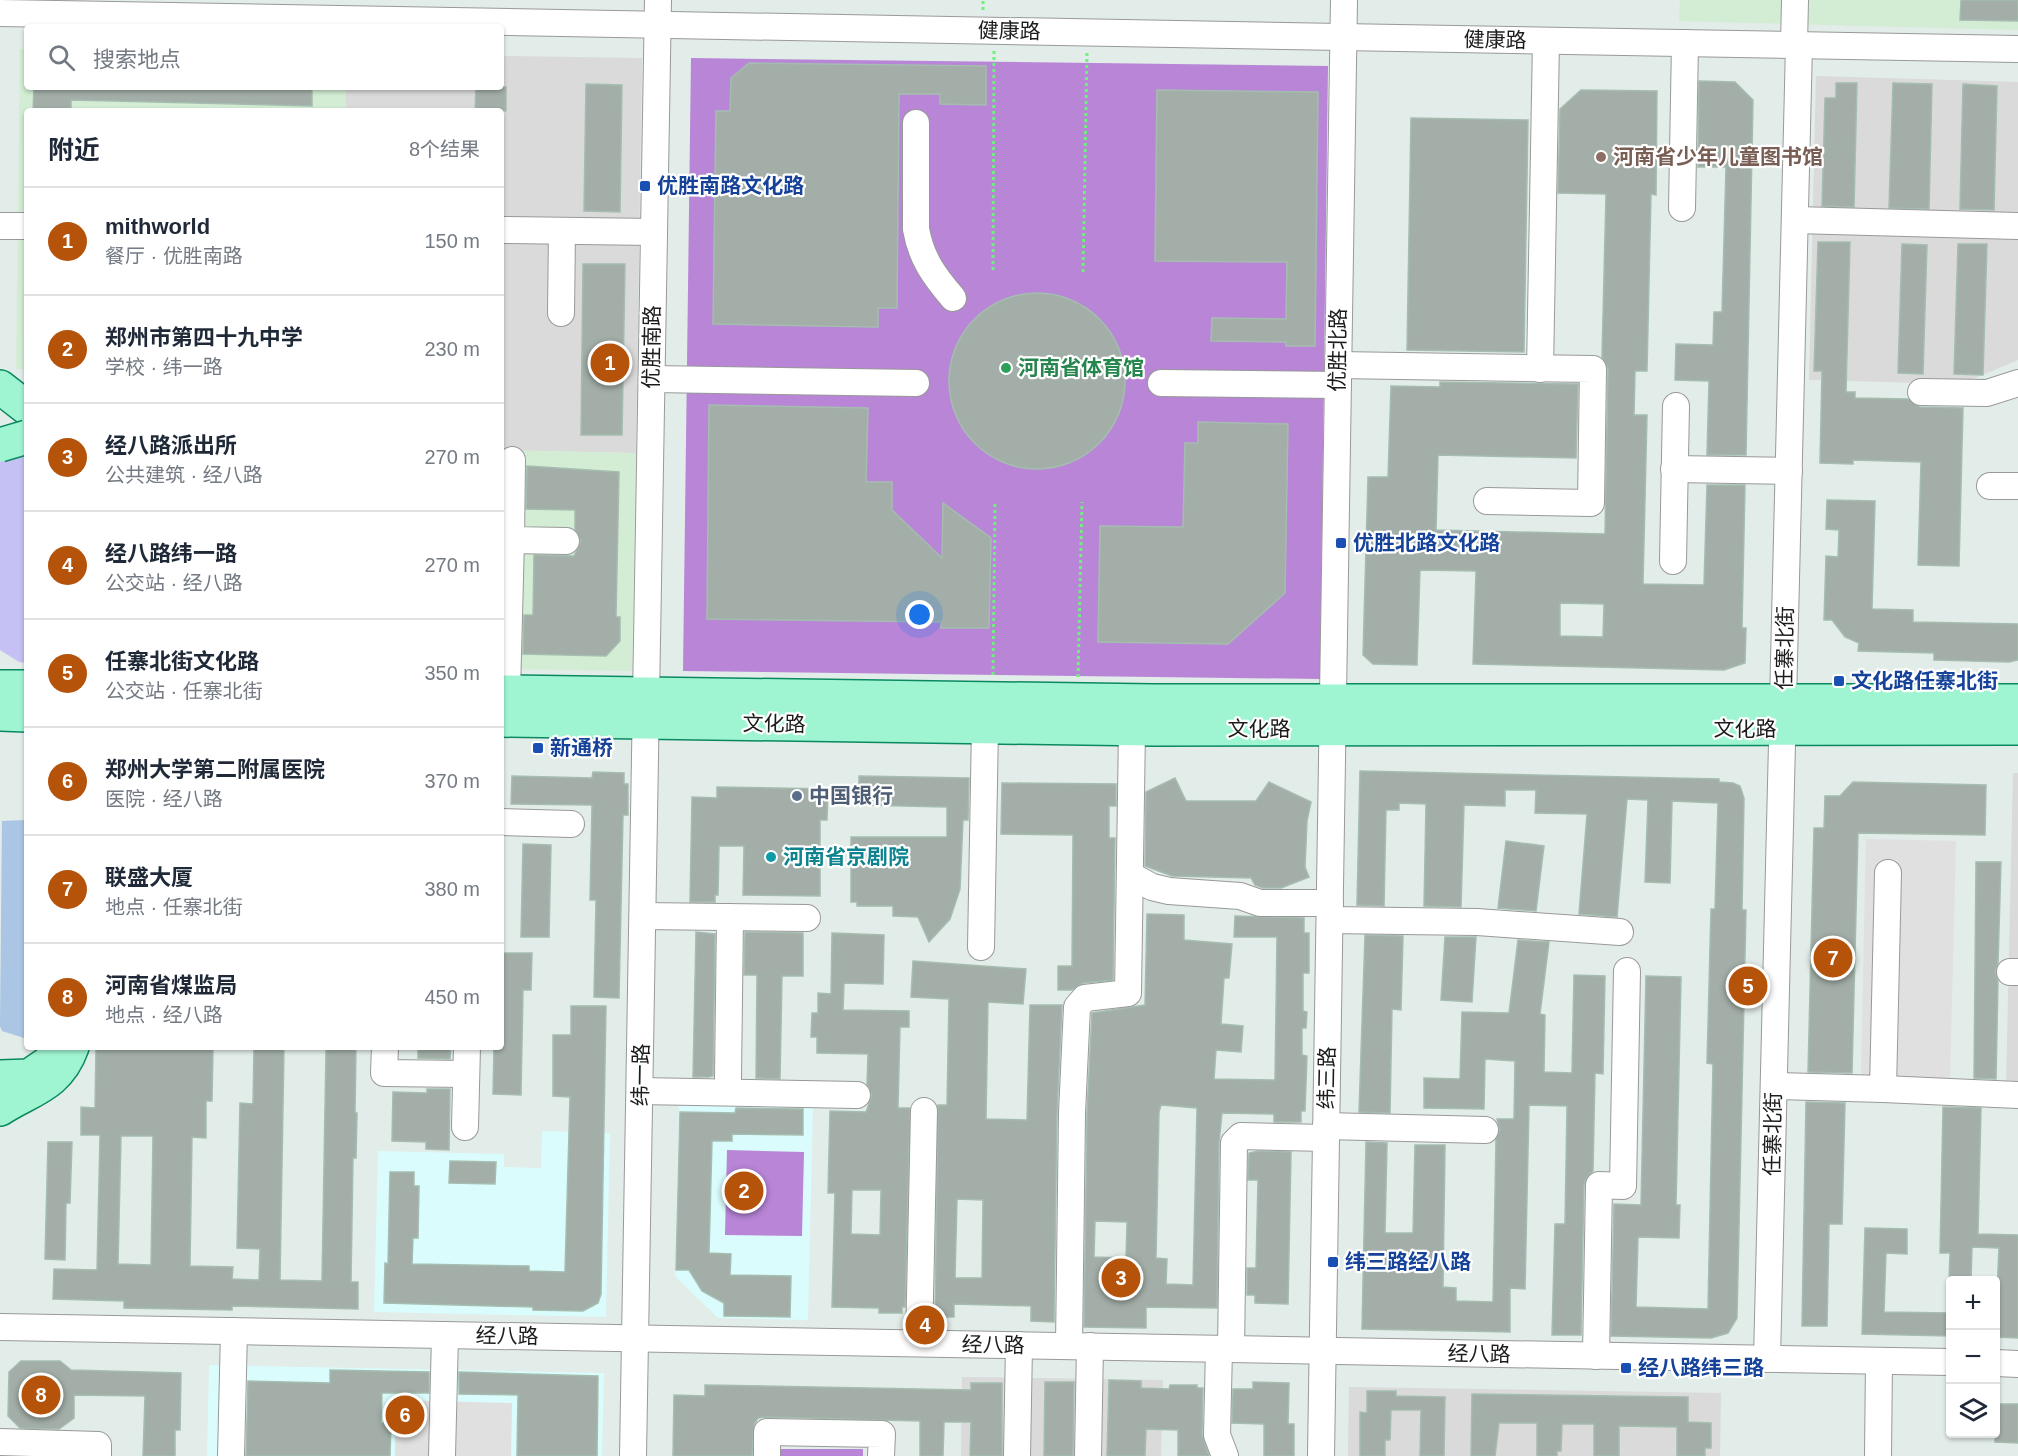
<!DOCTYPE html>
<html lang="zh">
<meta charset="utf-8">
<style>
body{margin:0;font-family:Helvetica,"Noto Sans SC",sans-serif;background:#f2f2f3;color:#1f2937}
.controls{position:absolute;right:18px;bottom:18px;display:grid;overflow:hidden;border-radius:6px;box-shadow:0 2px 4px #0004}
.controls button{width:54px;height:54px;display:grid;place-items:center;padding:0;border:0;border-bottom:2px solid #e0e1e3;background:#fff;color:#1f2937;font:30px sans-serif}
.you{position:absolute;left:920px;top:615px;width:21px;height:21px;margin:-15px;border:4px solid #fff;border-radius:50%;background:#1a73e8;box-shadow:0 0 0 9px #1a73e833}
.badge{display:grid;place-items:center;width:39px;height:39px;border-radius:50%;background:#b45309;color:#fff;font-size:20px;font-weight:700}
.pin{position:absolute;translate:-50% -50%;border:3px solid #fff;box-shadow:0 2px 6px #0006}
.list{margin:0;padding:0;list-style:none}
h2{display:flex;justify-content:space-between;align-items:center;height:78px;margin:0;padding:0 24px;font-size:26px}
h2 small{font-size:20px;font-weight:400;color:#747a83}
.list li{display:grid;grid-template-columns:39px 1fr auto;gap:18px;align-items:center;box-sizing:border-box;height:108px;padding:0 24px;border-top:2px solid #e0e1e3}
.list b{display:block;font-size:22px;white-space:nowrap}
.list p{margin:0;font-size:20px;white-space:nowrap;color:#747a83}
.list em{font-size:20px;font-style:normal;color:#747a83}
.icon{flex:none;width:33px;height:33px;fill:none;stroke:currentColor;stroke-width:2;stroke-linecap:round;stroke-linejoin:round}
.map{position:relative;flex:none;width:2018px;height:1456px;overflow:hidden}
.search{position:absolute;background:#fff;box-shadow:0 2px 4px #0004;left:24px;top:24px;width:480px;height:66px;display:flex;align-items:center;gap:15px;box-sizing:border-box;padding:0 21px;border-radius:6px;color:#747a83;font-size:22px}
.panel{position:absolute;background:#fff;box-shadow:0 2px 4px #0004;left:24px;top:108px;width:480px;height:942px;border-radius:6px}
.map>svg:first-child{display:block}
</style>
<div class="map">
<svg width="2018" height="1456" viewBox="0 0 2018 1456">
<rect width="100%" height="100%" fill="#e2ece9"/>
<g fill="#d9dad9">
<polygon points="501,56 642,58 636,453 501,450 501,111 346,111 346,87 501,87"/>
<polygon points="1816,76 2018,82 2018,360 1961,384 1809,380"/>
<polygon points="2013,773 2018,773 2018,1088 2006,1088"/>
<polygon points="962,1377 1163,1380 1161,1456 961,1456"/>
<polygon points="1349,1387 1721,1393 1720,1456 1348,1456"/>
</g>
<g fill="#d2edd3">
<polygon points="1680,0 2018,0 2018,30 1679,21"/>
<polygon points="20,49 27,49 27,87 346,87 346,111 27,111 27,369 16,369"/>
<polygon points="501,450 636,453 632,671 501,669"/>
</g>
<g fill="#dbfcfc">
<polygon points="679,1103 813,1106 808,1320 718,1318 675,1276"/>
<polygon points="542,1131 610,1133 606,1317 374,1312 378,1151 504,1154 504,1167 541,1168"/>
<polygon points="209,1365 604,1373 602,1456 207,1456"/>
</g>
<polygon fill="#abc6e4" points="27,820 27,1038 24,1038 2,1031 0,1026 2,821"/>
<polygon fill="#c6c1f5" points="17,449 27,449 27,663 19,662 0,650 0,462"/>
<g fill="#b885d7">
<polygon points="691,58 1328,66 1320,679 683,671"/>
<polygon points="727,1150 804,1152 802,1236 725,1235"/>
<rect x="773" y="1449" width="90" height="7"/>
</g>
<g fill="#e0e0e0">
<polygon points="1866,839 1956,841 1950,1079 1861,1077"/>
<polygon points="396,1400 512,1403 511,1456 395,1456"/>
</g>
<g fill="#a2aea7" stroke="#a5bdb0" stroke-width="1.5" fill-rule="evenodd">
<polygon points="1961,0 2018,0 2018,21 1960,20"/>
<polygon points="749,63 986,66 986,105 940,104 940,94 899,94 897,308 878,308 878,327 713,324 716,111 730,111 731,78"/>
<polygon points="1699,81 1735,82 1753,100 1746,455 1707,455 1709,381 1675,380 1676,344 1713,345 1714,312 1722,312 1726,167 1698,167"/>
<polygon points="1836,83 1857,83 1854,207 1822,206 1825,98 1836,98"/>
<polygon points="1893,83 1932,84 1929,209 1889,208"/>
<polygon points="586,84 622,85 620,212 584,211"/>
<polygon points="1963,84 1997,86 1994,210 1960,209"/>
<polygon points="34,87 312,87 312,106 71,100 71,111 33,111"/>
<polygon points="476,87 506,87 506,111 475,111"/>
<polygon points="1157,90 1318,92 1315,346 1286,346 1286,342 1211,341 1212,318 1286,319 1287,262 1155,261"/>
<path d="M1581,90l76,1 -1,104 -5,-1 -4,177h-12l-1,44h13l-4,169 61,1 3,-100h38l-3,143h4l-1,35 -21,7 -251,-6 3,-93 -56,-1 -3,95 -44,-1 -10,-9 5,-178h20l3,-91 49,1v-5l138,2 -2,74 -138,-3 -2,75 169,4 3,-165 -6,-12 4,-163 -48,-1 2,-84zM1560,603l44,1 -1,33 -43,-1z"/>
<polygon points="1411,118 1528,120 1524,352 1407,350"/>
<polygon points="1818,242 1850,242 1846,392 1855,392 1855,398 1908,399 1920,407 1963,408 1959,566 1918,565 1921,462 1853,460 1853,464 1820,463 1822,371 1814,371"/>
<polygon points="1902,244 1927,245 1923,374 1898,373"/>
<polygon points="1958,244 1987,244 1983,375 1954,374"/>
<polygon points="583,264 625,264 622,435 581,435"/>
<circle cx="1037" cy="381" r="88"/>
<polygon points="709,405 868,408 866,482 892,482 892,510 942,558 943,503 991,538 989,628 941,628 941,622 707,619"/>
<polygon points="1198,422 1288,424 1285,593 1228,644 1098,642 1100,526 1183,527 1185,443 1198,443"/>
<polygon points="527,466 619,472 616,617 620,617 620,641 606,656 523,654 524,615 533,615 534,555 574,556 581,541 575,529 575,510 526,509"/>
<polygon points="1827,500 1875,501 1872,609 1913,610 1913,622 2018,624 2018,660 2009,662 1934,660 1934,653 1858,651 1859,643 1845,637 1832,620 1824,620 1826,556 1838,557 1839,530 1826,529"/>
<polygon points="1360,771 1719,779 1719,782 1733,783 1740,786 1744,798 1742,910 1746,910 1737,1318 1728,1333 1711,1338 1611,1336 1614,1204 1641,1205 1646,976 1681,977 1676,1205 1680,1205 1679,1238 1638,1237 1636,1307 1708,1309 1713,1064 1707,1063 1711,909 1715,909 1718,803 1672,801 1670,883 1645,882 1648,800 1627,799 1617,917 1579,914 1587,814 1535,813 1536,790 1505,790 1505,806 1464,805 1461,907 1424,906 1426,804 1399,803 1399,810 1386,810 1384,906 1357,905"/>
<polygon points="593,772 624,773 624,784 628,784 628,815 623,815 619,998 594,997 596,900 590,900 592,805 511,804 512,776 592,778"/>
<polygon points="859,776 969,778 968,820 963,820 960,889 950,919 929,942 918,917 893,916 893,906 857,906 857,902 851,902 851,837 947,837 947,807 859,805"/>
<polygon points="1175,778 1186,801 1256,801 1269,782 1311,802 1307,821 1305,867 1309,877 1281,888 1263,888 1255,885 1251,878 1172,876 1145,866 1146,792"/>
<polygon points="1853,782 1986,785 1985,835 1858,833 1852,1073 1808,1072 1814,828 1824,828 1825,796 1840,796"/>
<polygon points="1002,783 1116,784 1116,806 1109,806 1109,838 1115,838 1113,980 1083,983 1072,990 1058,990 1058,966 1072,966 1073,835 1001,834"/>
<polygon points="717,787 828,789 827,820 820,820 820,896 743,895 744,846 719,846 718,895 715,895 715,902 690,902 692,797 717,798"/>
<polygon points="1506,841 1544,846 1536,911 1498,908"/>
<polygon points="523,844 551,845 549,937 521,937"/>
<polygon points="1976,862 2001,862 1998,963 1995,971 1998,981 1996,1079 1974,1078"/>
<path d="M1147,914l37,1v25l48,4 -3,34h-5l-3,46 22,2 -2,26 -25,-2 -2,29 61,1 2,-143h-43l1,-21 69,2v15h5v40h-6v38l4,1 -1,16h-4v27l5,1 -2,55h-4v11h-27v-8l-52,-1 -3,30 -2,165 -71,-1v21l-62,-1 3,-214 5,-100 53,-8zM1161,1105l36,3 -4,177 -27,-1 1,-25 -11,-1 3,-146zM1095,1221l32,1 -1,36 -32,-1z"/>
<polygon points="696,932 715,934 713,1076 709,1077 693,1077"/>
<polygon points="745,932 803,933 803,976 782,976 780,1079 756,1078 757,975 744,975"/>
<path d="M832,933l52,2 -1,49 -39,-1 -1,27 66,1v16h-9l-2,81h12l-5,199h-3v6h-23v-5l-47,-1 3,-114h-7l2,-82 36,1 6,-17 -5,-11 1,-30 -51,-1v-16h-6l1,-24h6v-20l13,1zM852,1190h29l-1,45 -29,-1z"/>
<polygon points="1365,935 1403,936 1401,1010 1392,1009 1390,1113 1359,1112"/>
<polygon points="1445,937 1476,937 1472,1002 1441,1000"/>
<polygon points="1518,940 1549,942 1540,1014 1545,1015 1544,1072 1572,1073 1574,975 1605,976 1603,1074 1595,1073 1593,1171 1587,1177 1584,1185 1581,1335 1552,1335 1555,1224 1565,1224 1567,1106 1529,1105 1525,1289 1510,1288 1510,1332 1362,1329 1366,1142 1387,1143 1385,1233 1413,1233 1415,1145 1445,1145 1443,1287 1456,1288 1456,1301 1493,1302 1496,1139 1500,1130 1497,1119 1514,1119 1515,1061 1485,1059 1484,1109 1424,1108 1424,1078 1460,1079 1462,1012 1509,1013"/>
<polygon points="501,953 532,953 531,990 523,990 521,1095 493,1094 494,1047 501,1047"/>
<path d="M913,961l113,8 -3,35 -35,-2 -2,117 41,1 3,-115h32l-5,108 -3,209 -23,-1v-15l-77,-2v13h-19l3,-212h9l2,-106 -38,-2zM957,1199l26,1 -1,78h-27z"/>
<polygon points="571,1006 606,1006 601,1294 598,1303 583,1311 533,1310 533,1307 384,1303 385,1263 388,1264 390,1172 414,1172 414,1186 419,1186 418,1238 413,1238 412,1264 529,1266 529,1271 565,1272 570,1097 553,1096 553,1035 571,1035"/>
<path d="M96,1047h117l-1,54h-6v37l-14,-1 -2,129 43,1 -1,12 27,1 1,-31 -23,-1 3,-145 13,1 1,-57h30l-4,233 42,1 4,-231 30,-3 -1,66h2l-1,45h-3l-2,124h7v27l-126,-3v4l-108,-2v-7l-71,-2 1,-30 43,1 3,-135h-19v-28l14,1zM121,1136h32l-2,129 -33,-1z"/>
<polygon points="418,1047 451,1047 450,1059 418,1058"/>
<polygon points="427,1089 450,1089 449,1150 426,1149 426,1142 392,1141 393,1092 427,1093"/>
<polygon points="1806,1102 1845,1103 1842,1224 1829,1224 1827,1326 1802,1326"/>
<polygon points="1943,1107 1981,1108 1978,1234 2018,1235 2018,1338 1995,1337 1999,1248 1972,1247 1971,1281 1949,1281 1950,1253 1940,1253"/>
<polygon points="736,1108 803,1109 803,1135 732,1134 732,1141 712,1141 709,1253 731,1254 730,1275 791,1276 790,1317 724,1316 724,1303 702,1291 689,1270 676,1270 680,1112 735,1113"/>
<polygon points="48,1142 72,1142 70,1203 66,1203 65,1260 45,1259"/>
<polygon points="1258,1151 1291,1152 1288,1304 1255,1303 1255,1295 1247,1295 1247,1268 1256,1268 1258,1180 1248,1180 1249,1153"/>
<polygon points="450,1161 496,1162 495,1184 449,1183"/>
<polygon points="1865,1228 1907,1229 1907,1254 1886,1253 1884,1312 1950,1313 1950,1336 1862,1334"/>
<polygon points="21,1361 60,1361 71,1370 181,1373 180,1430 175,1430 175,1456 143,1456 145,1396 74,1395 74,1418 59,1429 20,1428 8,1416 9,1372"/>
<polygon points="330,1370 429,1372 429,1393 382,1393 381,1423 391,1423 390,1456 246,1456 248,1381 330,1383"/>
<polygon points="459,1372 598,1376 597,1456 517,1456 518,1395 459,1394"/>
<polygon points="1109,1380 1141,1381 1141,1388 1169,1389 1170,1385 1197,1385 1197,1388 1203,1388 1202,1435 1209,1456 1178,1456 1178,1430 1146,1429 1145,1456 1107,1456"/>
<polygon points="1045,1382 1074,1382 1073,1456 1044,1456"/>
<polygon points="1253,1382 1289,1383 1288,1424 1294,1424 1294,1456 1264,1456 1264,1424 1232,1423 1233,1389 1253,1389"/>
<polygon points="971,1383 1002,1383 1002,1456 970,1456 971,1422 944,1422 943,1456 920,1456 920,1421 767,1417 758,1418 754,1425 752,1456 673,1456 674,1395 705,1396 705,1385 971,1390"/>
<polygon points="1367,1391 1396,1391 1396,1396 1445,1397 1444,1456 1420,1456 1421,1410 1391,1410 1390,1440 1385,1440 1385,1456 1360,1456 1360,1412 1367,1413"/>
<polygon points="1472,1394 1688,1397 1688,1422 1711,1423 1711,1448 1705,1448 1705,1456 1677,1456 1677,1427 1619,1426 1619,1456 1594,1456 1594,1424 1562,1424 1561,1451 1557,1451 1557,1456 1537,1456 1537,1423 1499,1423 1495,1456 1471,1456"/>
<polygon points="1995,1404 2018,1404 2018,1443 1995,1442"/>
</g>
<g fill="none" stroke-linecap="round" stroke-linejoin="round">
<g stroke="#999" stroke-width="28">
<g id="minor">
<polyline points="0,13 2018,49"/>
<polyline points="1794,45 1795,0"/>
<path d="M916,123v106c5,29 18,47 37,69"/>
<polyline points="1682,208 1685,43"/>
<polyline points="1795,220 2018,226"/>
<polyline points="0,226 27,226"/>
<polyline points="501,230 654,232"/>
<polyline points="561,313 562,231"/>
<polyline points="1338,365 1593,369 1591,503 1487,501"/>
<polyline points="1540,369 1546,41"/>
<polyline points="652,379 916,383"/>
<polyline points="1161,383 1338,385"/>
<polyline points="1921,392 1987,393 2018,383"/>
<polyline points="512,460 511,540 566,541"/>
<polyline points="1674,469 1789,471"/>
<polyline points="1990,486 2018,486"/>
<polyline points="501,540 511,540 507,692"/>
<polyline points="1673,561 1676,406"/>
<polyline points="501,822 571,824"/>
<polyline points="1130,875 1152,887 1169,891 1240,896 1260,903 1330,903"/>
<polyline points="643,916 807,918"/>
<polyline points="1330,920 1477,922 1620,932"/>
<polyline points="981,947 985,727"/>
<polyline points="2010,972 2018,972"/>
<polyline points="385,1047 384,1073 466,1074"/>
<polyline points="728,1078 730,917"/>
<polyline points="1774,1086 1883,1089 1888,873"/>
<polyline points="1883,1089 2018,1095"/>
<polyline points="640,1091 857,1095"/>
<polyline points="1326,1126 1485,1130"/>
<polyline points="465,1127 467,1047"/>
<polyline points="0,1327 1950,1362"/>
<polyline points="919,1343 924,1111"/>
<polyline points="1069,1346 1072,1113 1077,1007 1085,998 1128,993 1132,729"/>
<polyline points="1219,1349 1217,1435 1225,1456"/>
<polyline points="1231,1349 1234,1143 1241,1136 1326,1138"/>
<polyline points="1596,1356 1599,1185 1623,1186 1627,971"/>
<polyline points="1767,1359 1799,45"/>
<polyline points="1996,1363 2018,1364"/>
<polyline points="0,1442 98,1445 98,1456"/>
<polyline points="231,1456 234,1331"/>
<polyline points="442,1456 445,1335"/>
<polyline points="633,1456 658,0"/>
<polyline points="767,1456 767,1432 882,1434 881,1456"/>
<polyline points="1017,1456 1019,1345"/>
<polyline points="1088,1456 1090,1346"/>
<polyline points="1321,1456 1344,0"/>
<polyline points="1878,1456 1879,1361"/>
</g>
</g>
<g stroke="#0a8961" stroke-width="36">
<g id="major">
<polyline points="0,387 27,408"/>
<polyline points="0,687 27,687"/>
<polyline points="501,692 1153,701 2018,701"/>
<polyline points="0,714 27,715"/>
<polyline points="501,720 1153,729 2018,728"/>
<polyline points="0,1077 29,1076 48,1063"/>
<path d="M0,1109c31,-20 58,-23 72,-62"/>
</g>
</g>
<g stroke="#70ef80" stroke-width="3" stroke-dasharray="3 3" stroke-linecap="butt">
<polyline points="983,10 983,0"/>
<polyline points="993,270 994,51"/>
<polyline points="1083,272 1087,52"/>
<polyline points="993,675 995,503"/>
<polyline points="1078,677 1082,502"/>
</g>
<use href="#minor" stroke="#fff" stroke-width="26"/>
<use href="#major" stroke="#9ff5d1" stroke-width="33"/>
<g stroke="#0a8961" stroke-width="36" stroke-linecap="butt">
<polyline id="major-bridge" points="0,445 27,437"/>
</g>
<use href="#major-bridge" stroke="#9ff5d1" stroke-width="33"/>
</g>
<circle fill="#8d6e63" stroke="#fff" stroke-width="2" cx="1601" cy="157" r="6"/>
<g fill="#1a4fb4" stroke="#fff" stroke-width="2">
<rect x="639" y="180" width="12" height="12" rx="3"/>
<rect x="1335" y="537" width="12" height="12" rx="3"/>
<rect x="1833" y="675" width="12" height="12" rx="3"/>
<rect x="532" y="742" width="12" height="12" rx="3"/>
<rect x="1327" y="1256" width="12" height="12" rx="3"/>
<rect x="1620" y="1362" width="12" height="12" rx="3"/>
</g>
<circle fill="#2e9e5b" stroke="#fff" stroke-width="2" cx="1006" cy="368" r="6"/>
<circle fill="#5c6f8a" stroke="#fff" stroke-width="2" cx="797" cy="796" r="6"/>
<circle fill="#0f9aa8" stroke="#fff" stroke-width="2" cx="771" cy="857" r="6"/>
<g text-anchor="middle" stroke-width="4.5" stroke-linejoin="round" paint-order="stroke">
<g font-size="21" fill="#1c1c1c" stroke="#fff">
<text transform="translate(1009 31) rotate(1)" y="7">健康路</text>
<text transform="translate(1495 40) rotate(1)" y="7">健康路</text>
<text transform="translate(652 347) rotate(-89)" y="7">优胜南路</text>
<text transform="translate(1338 350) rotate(-89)" y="7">优胜北路</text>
<text transform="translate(1785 648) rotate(-89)" y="7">任寨北街</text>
<text transform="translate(774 724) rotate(1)" y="7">文化路</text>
<text x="1259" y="736">文化路</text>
<text x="1745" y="736">文化路</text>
<text transform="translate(641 1075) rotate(-89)" y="7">纬一路</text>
<text transform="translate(1327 1078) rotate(-89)" y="7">纬三路</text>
<text transform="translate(1773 1134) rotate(-89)" y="7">任寨北街</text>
<text transform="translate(507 1336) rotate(1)" y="7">经八路</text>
<text transform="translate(993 1345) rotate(1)" y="7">经八路</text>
<text transform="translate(1479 1354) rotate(1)" y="7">经八路</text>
</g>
<g font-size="21" font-weight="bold" fill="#785e54" stroke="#fff" text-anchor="start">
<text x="1613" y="164">河南省少年儿童图书馆</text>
</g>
<g font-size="21" font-weight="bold" fill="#164399" stroke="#fff" text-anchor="start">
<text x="657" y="193">优胜南路文化路</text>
<text x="1353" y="550">优胜北路文化路</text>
<text x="1851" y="688">文化路任寨北街</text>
<text x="550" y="755">新通桥</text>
<text x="1345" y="1269">纬三路经八路</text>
<text x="1638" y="1375">经八路纬三路</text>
</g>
<g font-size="21" font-weight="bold" fill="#27864d" stroke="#fff" text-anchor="start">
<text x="1018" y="375">河南省体育馆</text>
</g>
<g font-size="21" font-weight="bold" fill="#4e5e75" stroke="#fff" text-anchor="start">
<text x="809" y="803">中国银行</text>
</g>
<g font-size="21" font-weight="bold" fill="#0d838f" stroke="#fff" text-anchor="start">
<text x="783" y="864">河南省京剧院</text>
</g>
</g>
</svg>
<div class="controls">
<button>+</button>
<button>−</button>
<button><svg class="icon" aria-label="layers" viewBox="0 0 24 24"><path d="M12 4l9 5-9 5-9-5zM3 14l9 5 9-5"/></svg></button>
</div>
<div class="you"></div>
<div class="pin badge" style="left:610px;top:363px">1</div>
<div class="pin badge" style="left:744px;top:1191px">2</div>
<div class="pin badge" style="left:1121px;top:1278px">3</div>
<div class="pin badge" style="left:925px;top:1325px">4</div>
<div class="pin badge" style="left:1748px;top:986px">5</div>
<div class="pin badge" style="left:405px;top:1415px">6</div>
<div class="pin badge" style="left:1833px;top:958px">7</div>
<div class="pin badge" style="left:41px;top:1395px">8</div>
<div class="search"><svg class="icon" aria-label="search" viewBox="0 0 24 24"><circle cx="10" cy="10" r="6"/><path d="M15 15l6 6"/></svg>搜索地点</div>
<section class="panel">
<h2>附近<small>8个结果</small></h2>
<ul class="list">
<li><span class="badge">1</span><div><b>mithworld</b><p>餐厅 · 优胜南路</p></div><em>150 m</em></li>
<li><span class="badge">2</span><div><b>郑州市第四十九中学</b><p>学校 · 纬一路</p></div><em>230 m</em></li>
<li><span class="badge">3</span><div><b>经八路派出所</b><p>公共建筑 · 经八路</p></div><em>270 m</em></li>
<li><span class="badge">4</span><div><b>经八路纬一路</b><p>公交站 · 经八路</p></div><em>270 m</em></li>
<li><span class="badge">5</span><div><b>任寨北街文化路</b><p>公交站 · 任寨北街</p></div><em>350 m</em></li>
<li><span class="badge">6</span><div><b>郑州大学第二附属医院</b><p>医院 · 经八路</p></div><em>370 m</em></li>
<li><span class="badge">7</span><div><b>联盛大厦</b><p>地点 · 任寨北街</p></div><em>380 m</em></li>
<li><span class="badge">8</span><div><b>河南省煤监局</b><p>地点 · 经八路</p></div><em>450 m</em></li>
</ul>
</section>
</div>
